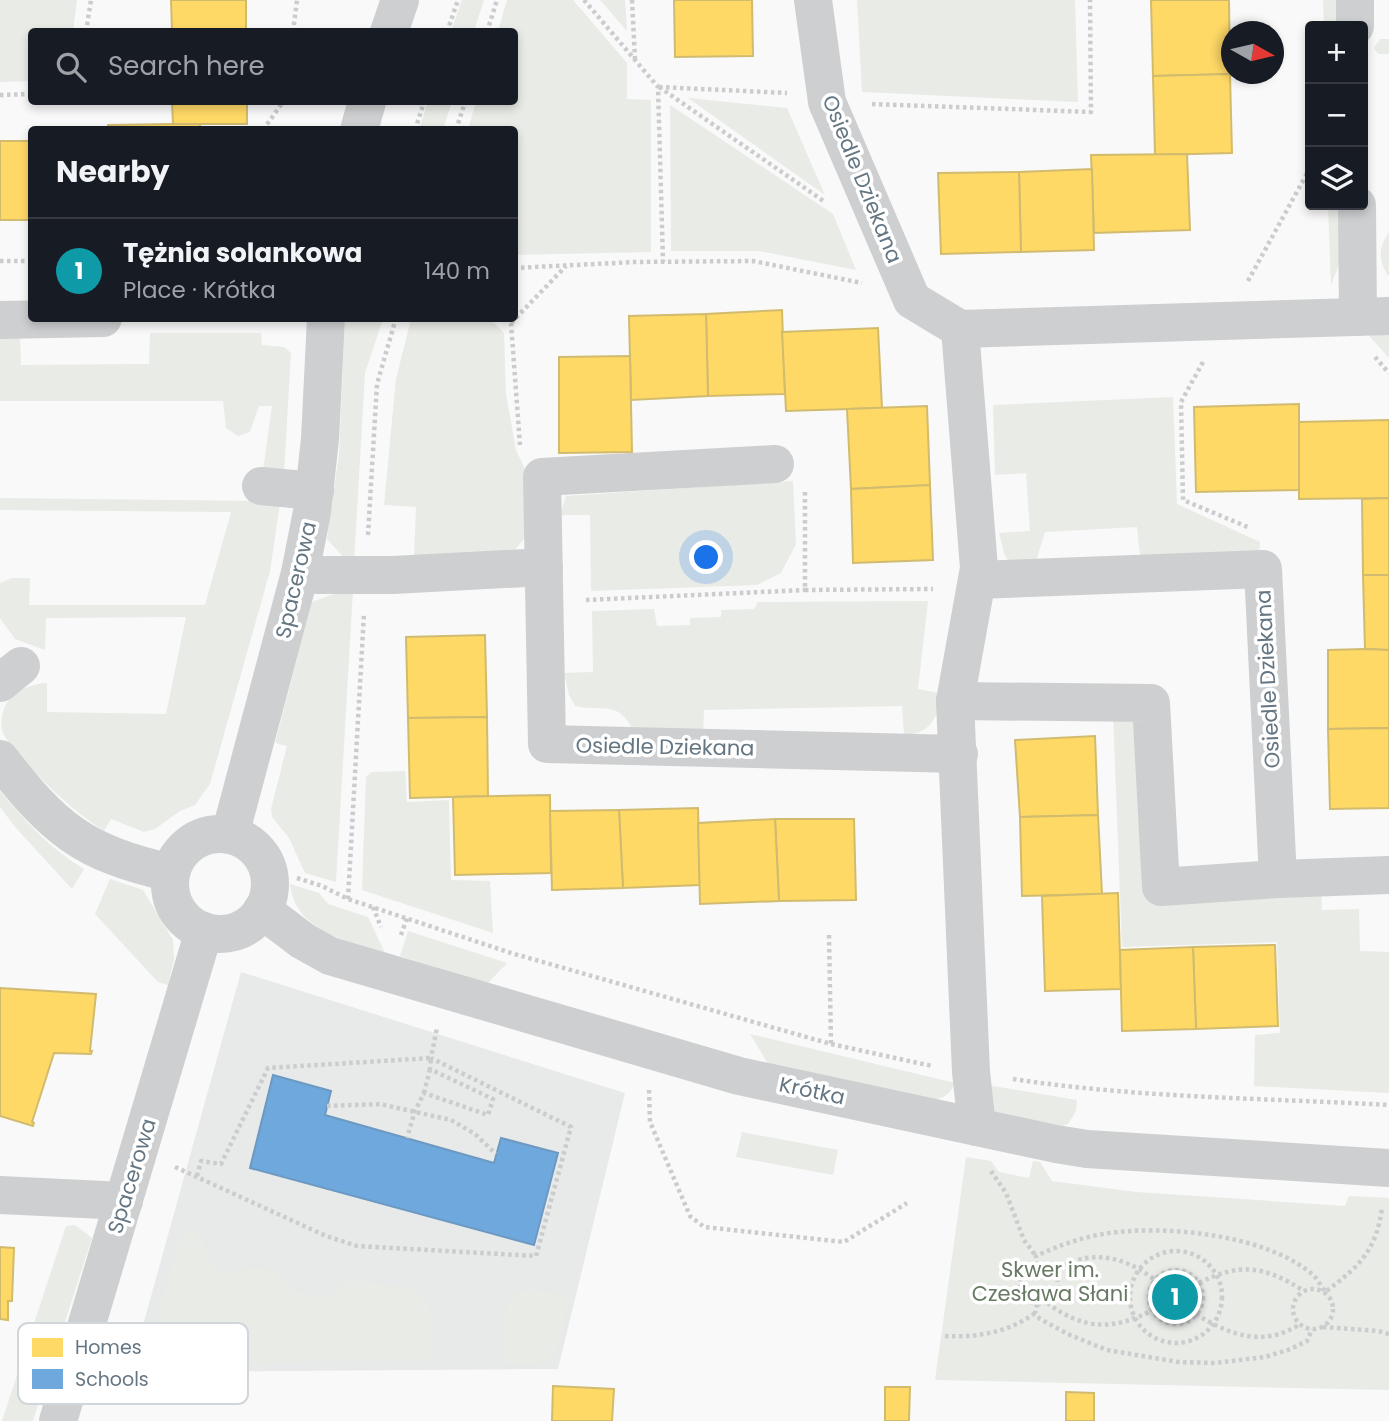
<!DOCTYPE html>
<meta charset="utf-8">
<style>
body{margin:0;font-family:Poppins,sans-serif;background:#242831;color:#f1f3f6}
.controls{position:absolute;right:21px;top:21px;display:grid;overflow:hidden;border-radius:7px;box-shadow:0 4px 10px #0003}
.controls button{width:63px;height:63px;display:grid;place-items:center;padding:0;border:0;border-bottom:2px solid #363941;background:#171b24;color:#f1f3f6;font:35px sans-serif}
.compass{position:absolute;left:1221px;top:21px;width:63px;height:63px;border-radius:50%;background:#171b24;box-shadow:0 4px 10px #0003;rotate:98deg}
.you{position:absolute;left:707px;top:558px;width:24px;height:24px;margin:-18px;border:5px solid #fff;border-radius:50%;background:#1a73e8;box-shadow:0 0 0 10px #1a73e833}
.badge{display:grid;place-items:center;width:46px;height:46px;border-radius:50%;background:#ea580c;color:#fff;font-size:23px;font-weight:700}
.pin{position:absolute;translate:-50% -50%;border:4px solid #fff;box-shadow:0 2px 7px #0006}
.list{margin:0;padding:0;list-style:none}
h2{display:flex;justify-content:space-between;align-items:center;height:91px;margin:0;padding:0 28px;font-size:30px}
h2 small{font-size:23px;font-weight:400;color:#9ea1a6}
.list li{display:grid;grid-template-columns:46px 1fr auto;gap:21px;align-items:center;box-sizing:border-box;height:105px;padding:0 28px;border-top:2px solid #363941}
.list b{display:block;font-size:26px;white-space:nowrap}
.list p{margin:0;font-size:23px;white-space:nowrap;color:#9ea1a6}
.list em{font-size:23px;font-style:normal;color:#9ea1a6}
.icon{flex:none;width:38px;height:38px;fill:none;stroke:currentColor;stroke-width:2;stroke-linecap:round;stroke-linejoin:round}
.map{position:relative;flex:none;width:1389px;height:1421px;overflow:hidden}
.search{position:absolute;background:#171b24;box-shadow:0 4px 10px #0003;left:28px;top:28px;width:490px;height:77px;display:flex;align-items:center;gap:18px;box-sizing:border-box;padding:0 24px;border-radius:7px;color:#9ea1a6;font-size:26px}
.panel{position:absolute;background:#171b24;box-shadow:0 4px 10px #0003;left:28px;top:126px;width:490px;height:196px;border-radius:7px}
.map>svg:first-child{display:block}
</style>
<div class="map">
<svg width="1389" height="1421" viewBox="0 0 1389 1421">
<rect width="100%" height="100%" fill="#f9f9f9"/>
<polygon fill="#e8e9e9" points="241,972 625,1093 558,1369 130,1372"/>
<g fill="#e8ebe6">
<polygon points="0,0 77,0 73,31 32,32 31,81 0,82"/>
<polygon points="462,0 484,0 474,31 451,31"/>
<polygon points="507,0 573,0 627,63 627,99 651,100 651,252 515,255 514,130 468,129 476,102 514,102 514,32 498,31"/>
<polygon points="600,0 625,0 627,31"/>
<polygon points="857,0 1075,0 1078,102 862,92"/>
<polygon points="1323,0 1336,0 1337,26 1324,26"/>
<polygon points="1380,39 1389,39 1389,54 1378,54 1374,48"/>
<polygon points="688,98 787,108 825,195"/>
<polygon points="428,102 452,102 443,129 419,129"/>
<polygon points="670,105 833,214 856,270 759,251 671,251"/>
<polygon points="1328,205 1339,205 1339,265 1331,285"/>
<path d="M1389,232v45c-11,-16 -11,-29 0,-45z"/>
<polygon points="345,319 383,319 365,373 354,562 348,562 327,539 339,454"/>
<polygon points="411,319 491,319 504,333 506,394 516,450 525,469 525,538 512,553 414,557 416,507 384,505 396,379"/>
<polygon points="1363,329 1389,329 1389,358"/>
<polygon points="150,333 261,333 262,345 284,347 291,353 284,473 263,471 272,406 259,406 250,432 238,436 226,428 223,401 0,401 0,336 20,336 21,365 149,364"/>
<polygon points="1173,397 1177,504 1260,542 1259,558 1140,556 1137,527 1045,532 1036,561 1009,562 1004,553 999,533 1030,531 1026,473 995,475 993,405"/>
<polygon points="793,481 796,544 781,573 757,585 591,591 590,515 560,515 566,496"/>
<path d="M0,498l258,3 22,2 -10,68 -60,213 -15,21 -15,6 -25,18 -11,3 -33,-13 -7,12c-32,-21 -54,-42 -80,-71 -7,-9 -19,-19 -22,-30 -2,-10 1,-23 7,-30 11,-12 23,-16 38,-17v29l119,2 20,-97 -140,1 -1,32 -30,-11 -15,-21v-35l12,-5h18l-1,27h176l26,-93 -231,-2z"/>
<polygon points="347,589 353,590 336,882 305,873 289,838 272,817 271,809 287,746 275,743 312,602"/>
<path d="M928,601l-10,88 26,5c-8,24 -13,40 -40,41l-2,-29 -198,4 -1,29 -68,-5c-17,-36 -29,-21 -60,-28l-6,-11 -5,-22 29,-1 -1,-61 62,-2 3,17 33,-1v-7l31,-1v-7l33,-1 4,-7z"/>
<polygon points="1113,712 1140,721 1152,895 1321,888 1322,910 1359,909 1360,951 1389,952 1389,1093 1254,1086 1255,1035 1280,1033 1277,942 1122,947"/>
<polygon points="405,771 407,802 449,800 451,880 490,881 493,933 362,890 366,777 372,772"/>
<path d="M0,791c25,30 50,58 84,78l-12,20 -56,-61 -16,-21z"/>
<polygon points="110,879 143,890 173,940 174,959 168,985 158,982 95,914"/>
<path d="M290,884l29,9 9,11 40,13 18,38c-38,-13 -91,-24 -96,-71z"/>
<polygon points="408,931 507,963 487,984 400,956"/>
<path d="M750,1034l205,49c-6,13 -12,16 -27,17l-158,-33z"/>
<polygon points="993,1086 1077,1100 1076,1111 1068,1124 1062,1126 997,1114 992,1109 985,1088"/>
<polygon points="742,1132 838,1150 833,1175 736,1157"/>
<polygon points="966,1157 991,1161 999,1172 1029,1178 1033,1161 1040,1162 1052,1181 1136,1192 1345,1206 1349,1196 1389,1198 1389,1390 935,1380"/>
<polygon points="75,1225 92,1238 33,1421 2,1421 66,1226"/>
<path d="M189,1229c5,4 13,10 16,16 4,9 0,17 10,24 14,10 32,-4 47,-1 17,4 26,21 42,26 9,2 19,1 28,1l8,-12c18,-5 24,0 42,2 10,2 24,1 33,4 22,10 15,51 15,71l-287,4 37,-126z"/>
<polygon points="532,1289 570,1298 553,1362 504,1364 506,1309 513,1294"/>
</g>
<g fill="#ffd966" stroke="#d1bb6f" stroke-width="2">
<polygon points="171,0 246,0 246,32 172,32"/>
<polygon points="674,0 752,0 753,56 675,57"/>
<polygon points="1151,0 1229,0 1230,74 1153,76"/>
<polygon points="1230,74 1232,153 1155,155 1153,76"/>
<polygon points="172,102 247,102 247,124 173,124"/>
<polygon points="173,124 200,124 200,130 108,130 108,125"/>
<rect x="0" y="141" width="32" height="79"/>
<polygon points="1187,154 1190,230 1094,233 1091,155"/>
<polygon points="1092,169 1094,250 1021,252 1019,172"/>
<polygon points="1019,172 1021,252 941,254 938,173"/>
<polygon points="782,310 785,394 708,396 706,314"/>
<polygon points="706,314 708,396 631,400 629,316"/>
<polygon points="878,328 882,408 786,411 782,332"/>
<polygon points="630,356 632,452 559,453 559,357"/>
<polygon points="1299,404 1299,490 1196,492 1194,407"/>
<polygon points="927,406 930,485 851,489 847,409"/>
<polygon points="1389,420 1389,498 1299,499 1299,422"/>
<polygon points="930,485 933,560 853,563 851,489"/>
<polygon points="1389,498 1389,575 1363,575 1362,499"/>
<polygon points="1363,575 1389,575 1389,650 1365,649"/>
<polygon points="485,635 487,717 408,718 406,637"/>
<polygon points="1365,649 1389,650 1389,728 1328,729 1328,650"/>
<polygon points="487,717 488,796 410,798 408,718"/>
<polygon points="1389,728 1389,808 1330,809 1328,729"/>
<polygon points="1095,736 1098,815 1020,817 1015,740"/>
<polygon points="550,795 551,873 455,875 453,797"/>
<polygon points="698,808 700,885 623,888 619,810"/>
<polygon points="619,810 623,888 552,890 550,811"/>
<polygon points="1098,815 1102,894 1022,896 1020,817"/>
<polygon points="775,819 854,819 856,900 779,901"/>
<polygon points="775,819 779,901 700,904 698,823"/>
<polygon points="1118,893 1121,989 1045,991 1042,896"/>
<polygon points="1275,945 1278,1026 1196,1029 1193,947"/>
<polygon points="1193,947 1196,1029 1122,1031 1120,950"/>
<polygon points="0,988 96,994 90,1051 92,1051 91,1054 54,1053 32,1122 34,1123 33,1126 0,1116"/>
<polygon points="0,1247 14,1248 12,1301 8,1301 8,1320 0,1319"/>
<polygon points="1166,1278 1187,1279 1197,1298 1185,1317 1163,1314 1154,1295"/>
<polygon points="553,1386 614,1389 612,1421 552,1421"/>
<polygon points="885,1387 910,1387 909,1421 885,1421"/>
<polygon points="1066,1392 1094,1393 1094,1421 1066,1421"/>
</g>
<polygon fill="#6fa8dc" stroke="#6c99c1" stroke-width="2" points="273,1075 331,1091 325,1115 494,1163 501,1138 558,1153 534,1245 250,1168"/>
<g fill="none" stroke-linecap="round" stroke-linejoin="round">
<g stroke="#cbcccd" stroke-width="4.5" stroke-dasharray="3.5 3.5" stroke-linecap="butt">
<polyline points="584,0 658,87 663,262"/>
<polyline points="632,0 635,59"/>
<polyline points="86,32 91,0"/>
<polyline points="293,32 297,0"/>
<polyline points="447,32 458,0"/>
<polyline points="487,32 497,0"/>
<polyline points="659,87 825,202"/>
<polyline points="659,87 787,93"/>
<polyline points="0,95 32,94"/>
<polyline points="872,104 1091,112 1090,0"/>
<polyline points="263,130 283,102"/>
<polyline points="415,130 424,102"/>
<polyline points="456,130 465,102"/>
<polyline points="0,261 32,261"/>
<polyline points="514,268 635,262 753,261 862,283"/>
<polyline points="1248,281 1310,168"/>
<polyline points="506,318 511,323 520,445"/>
<polyline points="511,323 566,266"/>
<polyline points="1375,357 1389,373"/>
<polyline points="1203,362 1181,402 1183,500 1250,528"/>
<polyline points="805,492 805,590 933,589"/>
<polyline points="368,535 377,384 396,318"/>
<polyline points="586,600 805,590"/>
<polyline points="297,878 322,886 348,899 511,953 831,1044 932,1066"/>
<polyline points="348,899 364,613"/>
<polyline points="373,907 381,927"/>
<polyline points="401,935 407,918"/>
<polyline points="829,935 831,1044"/>
<path d="M1013,1079c124,19 251,19 376,26"/>
<polyline points="649,1090 650,1122 690,1216 704,1227 844,1242 907,1203"/>
<polyline points="424,1093 430,1069"/>
<polyline points="327,1106 380,1104 451,1120 475,1134 496,1154"/>
<polyline points="175,1167 326,1236 357,1246 536,1256 571,1127 431,1058 437,1028"/>
<polyline points="991,1171 1006,1193 1024,1240 1036,1256"/>
<polyline points="197,1176 201,1161 221,1164 268,1068 431,1058 430,1069 493,1099 488,1115 424,1093 415,1111 407,1138"/>
<circle cx="1176" cy="1297" r="46"/>
<path d="M1037,1265l-1,-9c22,-10 43,-18 67,-22 59,-10 162,0 209,40 5,4 9,12 13,18 34,-25 52,-42 57,-85"/>
<circle cx="1039" cy="1285" r="19"/>
<circle cx="1176" cy="1297" r="27"/>
<path d="M1053,1272c35,-24 70,-17 102,8"/>
<path d="M1199,1283c41,-21 66,-17 105,8"/>
<circle cx="1313" cy="1309" r="20"/>
<path d="M1047,1303c37,27 65,28 106,7"/>
<polyline points="1037,1304 1035,1313 1040,1319 1070,1335 1107,1350 1178,1362 1215,1363 1265,1357 1288,1350 1307,1341 1312,1329"/>
<path d="M1196,1314c33,21 68,34 104,10"/>
<polyline points="1323,1327 1378,1331 1389,1334"/>
<path d="M945,1336c31,2 65,-4 90,-23"/>
</g>
<g stroke="#cecfd0" stroke-width="38">
<polyline points="813,0 827,102 912,300 960,329 1389,316"/>
<polyline points="1355,0 1355,26"/>
<polyline points="389,32 400,0"/>
<polyline points="359,130 367,102"/>
<polyline points="1357,205 1358,317"/>
<polyline points="0,320 103,318"/>
<polyline points="960,329 979,568 955,701 971,1072 977,1127"/>
<polyline points="775,464 542,477 547,744 959,754"/>
<polyline points="261,486 315,491"/>
<polyline points="300,573 319,575 393,575 544,567"/>
<polyline points="977,580 1263,569 1278,879 1389,875"/>
<polyline points="0,683 21,666"/>
<polyline points="955,701 1151,703 1161,887 1278,879"/>
<path d="M0,759c54,70 83,94 171,114"/>
<circle cx="220" cy="884" r="50"/>
<polyline points="230,835 300,573 312,512 320,439 326,318"/>
<polyline points="262,910 303,941 330,956 739,1076 1056,1144 1087,1149 1389,1168"/>
<polyline points="0,1195 124,1201"/>
<polyline points="58,1421 204,931"/>
</g>
</g>
<g text-anchor="middle" stroke-width="7" stroke-linejoin="round" paint-order="stroke">
<g font-size="21" fill="#657683" stroke="#fff">
<text transform="translate(862 179) rotate(68)" y="7">Osiedle Dziekana</text>
<text transform="translate(296 580) rotate(-77)" y="7">Spacerowa</text>
<text transform="translate(1268 679) rotate(-93)" y="7">Osiedle Dziekana</text>
<text transform="translate(665 747) rotate(1)" y="7">Osiedle Dziekana</text>
<text transform="translate(812 1091) rotate(12)" y="7">Krótka</text>
<text transform="translate(132 1176) rotate(-73)" y="7">Spacerowa</text>
</g>
<g font-size="21" fill="#687a64" stroke="#fff">
<text x="1050" y="1277">Skwer im.<tspan x="1050" dy="24">Czesława Słani</tspan></text>
</g>
</g>
<rect x="18" y="1323" width="230" height="81" rx="10" fill="#fff" stroke="#d1d6da" stroke-width="2"/>
<rect x="32" y="1338" width="31" height="19" fill="#ffd966"/>
<rect x="32" y="1369" width="31" height="20" fill="#6fa8dc"/>
<g font-size="19" fill="#657683">
<text x="75" y="1354">Homes</text>
<text x="75" y="1386">Schools</text>
</g>
</svg>
<div class="controls">
<button>+</button>
<button>−</button>
<button><svg class="icon" aria-label="layers" viewBox="0 0 24 24"><path d="M12 4l9 5-9 5-9-5zM3 14l9 5 9-5"/></svg></button>
</div>
<svg class="compass" viewBox="-18 -18 36 36"><path d="M0-13l5 13h-10z" fill="#e53935"/><path d="M0 13l5-13h-10z" fill="#9ea1a6"/></svg>
<div class="you"></div>
<div class="pin badge" style="left:1175px;top:1297px;background:#0f9aa8">1</div>
<div class="search"><svg class="icon" aria-label="search" viewBox="0 0 24 24"><circle cx="10" cy="10" r="6"/><path d="M15 15l6 6"/></svg>Search here</div>
<section class="panel">
<h2>Nearby<small></small></h2>
<ul class="list">
<li><span class="badge" style="background:#0f9aa8">1</span><div><b>Tężnia solankowa</b><p>Place · Krótka</p></div><em>140 m</em></li>
</ul>
</section>
</div>
